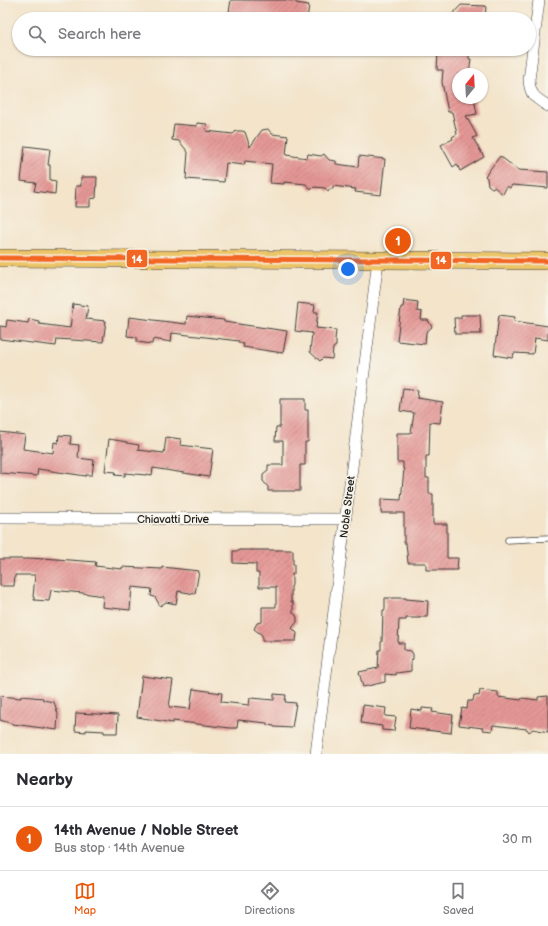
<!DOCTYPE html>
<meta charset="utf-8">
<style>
body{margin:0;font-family:"Balsamiq Sans",sans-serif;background:#f7f7f7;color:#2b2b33}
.compass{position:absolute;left:452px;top:68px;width:36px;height:36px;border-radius:50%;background:#fff;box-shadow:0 1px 3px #0004;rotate:18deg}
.you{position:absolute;left:348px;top:269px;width:14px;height:14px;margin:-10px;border:3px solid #fff;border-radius:50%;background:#1a73e8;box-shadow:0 0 0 6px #1a73e833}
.badge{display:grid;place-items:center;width:26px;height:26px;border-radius:50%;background:#ea580c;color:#fff;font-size:13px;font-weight:700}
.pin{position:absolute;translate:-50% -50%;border:2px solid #fff;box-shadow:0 1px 4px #0006}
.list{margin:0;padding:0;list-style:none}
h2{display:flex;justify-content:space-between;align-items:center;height:52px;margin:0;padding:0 16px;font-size:17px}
h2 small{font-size:13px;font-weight:400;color:#7c7c81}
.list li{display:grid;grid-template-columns:26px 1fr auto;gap:12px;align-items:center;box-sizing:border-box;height:64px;padding:0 16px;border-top:1px solid #e1e1e2}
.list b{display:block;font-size:15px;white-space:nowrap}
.list p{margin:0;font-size:13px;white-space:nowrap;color:#7c7c81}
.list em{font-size:13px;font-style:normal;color:#7c7c81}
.icon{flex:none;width:22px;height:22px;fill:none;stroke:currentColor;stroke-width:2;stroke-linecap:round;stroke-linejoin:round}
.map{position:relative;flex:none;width:548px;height:754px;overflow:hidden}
.search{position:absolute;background:#fff;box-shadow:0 1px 3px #0004;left:12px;right:12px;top:12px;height:44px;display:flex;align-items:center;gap:10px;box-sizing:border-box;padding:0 14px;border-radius:22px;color:#7c7c81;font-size:15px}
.sheet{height:116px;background:#fff}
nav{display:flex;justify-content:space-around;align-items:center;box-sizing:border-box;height:56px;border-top:1px solid #e1e1e2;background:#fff;font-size:11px;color:#7c7c81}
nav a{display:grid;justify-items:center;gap:2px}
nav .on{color:#ea580c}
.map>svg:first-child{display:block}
</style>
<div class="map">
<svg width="548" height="754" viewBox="0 0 548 754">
<defs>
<pattern id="building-hatch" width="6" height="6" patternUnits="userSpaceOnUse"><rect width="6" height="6" fill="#e59996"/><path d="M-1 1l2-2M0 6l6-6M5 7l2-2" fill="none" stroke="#b97c7a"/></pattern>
</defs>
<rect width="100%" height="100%" fill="#f7f3e8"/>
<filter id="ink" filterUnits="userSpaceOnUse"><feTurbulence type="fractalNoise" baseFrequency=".025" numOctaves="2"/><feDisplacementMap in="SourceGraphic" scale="8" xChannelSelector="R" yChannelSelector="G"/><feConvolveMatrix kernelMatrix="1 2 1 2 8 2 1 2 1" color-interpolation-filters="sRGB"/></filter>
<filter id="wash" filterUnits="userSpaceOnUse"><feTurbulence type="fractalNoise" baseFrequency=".012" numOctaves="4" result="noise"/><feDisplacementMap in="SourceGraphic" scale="16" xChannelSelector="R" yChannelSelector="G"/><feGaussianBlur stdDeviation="0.9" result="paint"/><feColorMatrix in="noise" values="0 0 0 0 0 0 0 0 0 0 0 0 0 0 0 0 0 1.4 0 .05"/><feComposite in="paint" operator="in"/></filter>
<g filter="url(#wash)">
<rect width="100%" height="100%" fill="#f3e4ca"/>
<g id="blocks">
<g fill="url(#building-hatch)">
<polygon points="231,0 284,0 296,1 296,3 309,5 307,19 269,19 269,17 229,12"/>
<polygon points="461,5 486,6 485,19 448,19"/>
<polygon points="448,49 468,49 469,51 469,59 471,59 469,74 458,74 458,98 474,98 477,114 466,116 477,136 473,138 484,157 460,171 457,164 453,167 441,145 453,139 452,137 457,134 452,112 448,112 442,82 443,70 437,70 438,51 448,51"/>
<polygon points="197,123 207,124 206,131 233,134 236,131 242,131 245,132 250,147 262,130 268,129 272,134 288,136 286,155 307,158 308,154 321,156 324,154 329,160 336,161 336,164 358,167 359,156 385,159 381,195 355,192 356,189 333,186 333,189 330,189 328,192 325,188 314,187 311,190 306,184 284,182 284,184 270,183 272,164 245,161 244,165 226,163 224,182 186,179 188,152 179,141 172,140 174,124 197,126"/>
<polygon points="25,146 50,149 48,165 50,165 50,180 56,181 55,194 34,191 36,183 21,181"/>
<polygon points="500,156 518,170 548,172 548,188 512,185 510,188 507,186 503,194 494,187 492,188 488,185 487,178 485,176"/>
<polygon points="81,177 97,177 96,198 90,199 90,207 75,207 76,186 81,186"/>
<polygon points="404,300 418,302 417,311 422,312 421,320 428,320 432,327 426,332 425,344 397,341 401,307 403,307"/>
<polygon points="298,303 315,305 314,312 318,312 316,328 336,330 335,340 336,341 336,346 333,348 332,359 323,358 320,361 310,352 312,333 295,331"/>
<polygon points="73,304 88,306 86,319 106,321 103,342 57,339 56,346 0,339 0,326 6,327 7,320 28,323 29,319 39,321 39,324 70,328"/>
<polygon points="461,315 480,315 481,334 455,334 454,318 461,318"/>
<polygon points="499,315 515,317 514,321 548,326 548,340 535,338 533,354 514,353 513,357 512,358 494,355"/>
<polygon points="187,316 224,320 224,322 287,331 283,353 243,347 244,344 239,343 239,341 172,333 171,342 153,339 152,344 137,342 137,337 127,336 129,317 186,324"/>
<polygon points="403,388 418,390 417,398 443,402 440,423 430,422 429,456 426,456 426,478 429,478 429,494 433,494 433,524 447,524 447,558 458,558 457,570 426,570 426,563 408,563 406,543 404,543 404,513 381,513 381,499 401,500 404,469 403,469 403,462 397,462 397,433 411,433 414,413 400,411"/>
<polygon points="280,399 305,399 305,410 308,410 308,442 305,442 305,465 300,465 300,491 268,491 268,487 263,481 263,474 268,470 268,465 283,465 283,441 275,441 276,427 280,427"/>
<polygon points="0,432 25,435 23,449 53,453 54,442 58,443 59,435 71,436 70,444 79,445 78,458 94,460 92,475 86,475 86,476 38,469 37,476 0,473"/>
<polygon points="166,437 181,439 180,445 213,449 209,477 153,468 152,475 146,474 146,475 125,473 125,476 115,475 116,472 105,471 109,439 127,442 127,443 139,445 138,450 164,453"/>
<polygon points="239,550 293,550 293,564 294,564 294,574 292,574 292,585 291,587 291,602 293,602 293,613 296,615 297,619 297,622 292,628 297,633 296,641 262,641 262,635 254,629 257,623 262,622 262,607 276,607 276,587 259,587 259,573 256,573 256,564 233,563 233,551 239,551"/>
<polygon points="31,558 43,559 43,558 96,562 95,566 122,569 122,567 162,569 162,567 199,571 195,594 178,591 176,604 166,602 160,606 155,597 151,596 152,589 132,587 130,610 102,607 103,596 83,593 51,590 49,601 34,600 34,597 33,597 35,575 15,575 14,586 0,586 0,559 31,559"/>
<polygon points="385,598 406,598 406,599 428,601 427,617 420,617 420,618 406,618 406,620 399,620 398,643 404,643 404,650 411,651 413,654 413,659 411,661 411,671 396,673 396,675 385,674 385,682 363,687 359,672 378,668 379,650 381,650 381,642 382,642 383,610 385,610"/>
<polygon points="142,676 173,680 169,707 190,709 193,689 222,693 221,702 249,705 250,698 274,700 274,694 286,695 285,702 296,703 292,728 274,727 274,726 267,725 267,723 238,720 237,728 230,728 173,721 173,723 137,717"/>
<polygon points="480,690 498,692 498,697 521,700 522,698 538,700 538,697 548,696 548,732 533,729 529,732 527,729 493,725 492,731 483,730 483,728 459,725 462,708 467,709 468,701 473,701 474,695 479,696"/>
<polygon points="0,696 21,698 21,696 43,698 43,700 54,702 58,714 57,730 13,724 0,720"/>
<polygon points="363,705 386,708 385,716 396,717 394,731 382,730 382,726 361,723"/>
<polygon points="422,708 433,709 432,712 453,715 451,733 409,728 411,709 422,711"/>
<polygon points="76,713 118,715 117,733 104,733 104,731 86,730 86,732 75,731"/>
</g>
</g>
</g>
<g filter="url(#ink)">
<use href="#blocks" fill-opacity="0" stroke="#3c3a36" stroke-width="1"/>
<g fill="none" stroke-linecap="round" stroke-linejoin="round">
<g stroke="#3c3a36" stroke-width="7">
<polyline id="lane" points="508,540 548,538"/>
</g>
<g stroke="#3c3a36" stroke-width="12">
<g id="street">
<path d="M539,0l-10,80c1,15 6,18 19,26"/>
<polyline points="0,518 345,519"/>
<polyline points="316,754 378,260"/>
</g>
</g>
<g stroke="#3c3a36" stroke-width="18">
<polyline id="primary" points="0,258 548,261"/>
</g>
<use href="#lane" stroke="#fff" stroke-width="5.5"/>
<use href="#street" stroke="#fff" stroke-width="11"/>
<use href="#primary" stroke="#edc569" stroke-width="17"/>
<g stroke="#f7f3e8" stroke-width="8">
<polyline id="bus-1" points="0,258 548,261"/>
</g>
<use href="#bus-1" stroke="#f26522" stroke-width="5"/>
</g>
</g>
<g text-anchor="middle" stroke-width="3" stroke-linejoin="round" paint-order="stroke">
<g font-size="11" fill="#1c1c1c" stroke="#f7f3e8">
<text transform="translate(347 507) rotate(-83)" y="4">Noble Street</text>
<text x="173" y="523">Chiavatti Drive</text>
</g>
</g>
<g stroke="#f7f3e8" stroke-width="1.5">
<rect x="126" y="249" width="22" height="19" rx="4" fill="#f26522"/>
<rect x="430" y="251" width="22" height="19" rx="4" fill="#f26522"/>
</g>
<g font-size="11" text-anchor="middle" font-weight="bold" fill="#fff">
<text x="137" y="263">14</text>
<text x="441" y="264">14</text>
</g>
</svg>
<svg class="compass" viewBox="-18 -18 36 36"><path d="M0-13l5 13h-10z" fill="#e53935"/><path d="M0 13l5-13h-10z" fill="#7c7c81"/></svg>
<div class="you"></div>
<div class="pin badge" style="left:398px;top:241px">1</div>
<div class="search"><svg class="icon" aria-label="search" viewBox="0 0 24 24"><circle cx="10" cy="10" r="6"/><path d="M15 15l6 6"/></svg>Search here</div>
</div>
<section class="sheet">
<h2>Nearby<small></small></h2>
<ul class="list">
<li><span class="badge">1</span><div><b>14th Avenue / Noble Street</b><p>Bus stop · 14th Avenue</p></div><em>30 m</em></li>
</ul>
</section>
<nav>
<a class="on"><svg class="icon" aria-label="map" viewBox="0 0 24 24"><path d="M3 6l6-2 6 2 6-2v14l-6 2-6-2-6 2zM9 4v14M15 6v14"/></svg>Map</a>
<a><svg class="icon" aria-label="directions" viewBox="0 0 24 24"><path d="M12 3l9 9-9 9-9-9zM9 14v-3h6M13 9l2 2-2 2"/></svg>Directions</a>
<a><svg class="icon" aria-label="saved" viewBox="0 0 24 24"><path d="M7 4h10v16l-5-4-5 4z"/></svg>Saved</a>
</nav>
